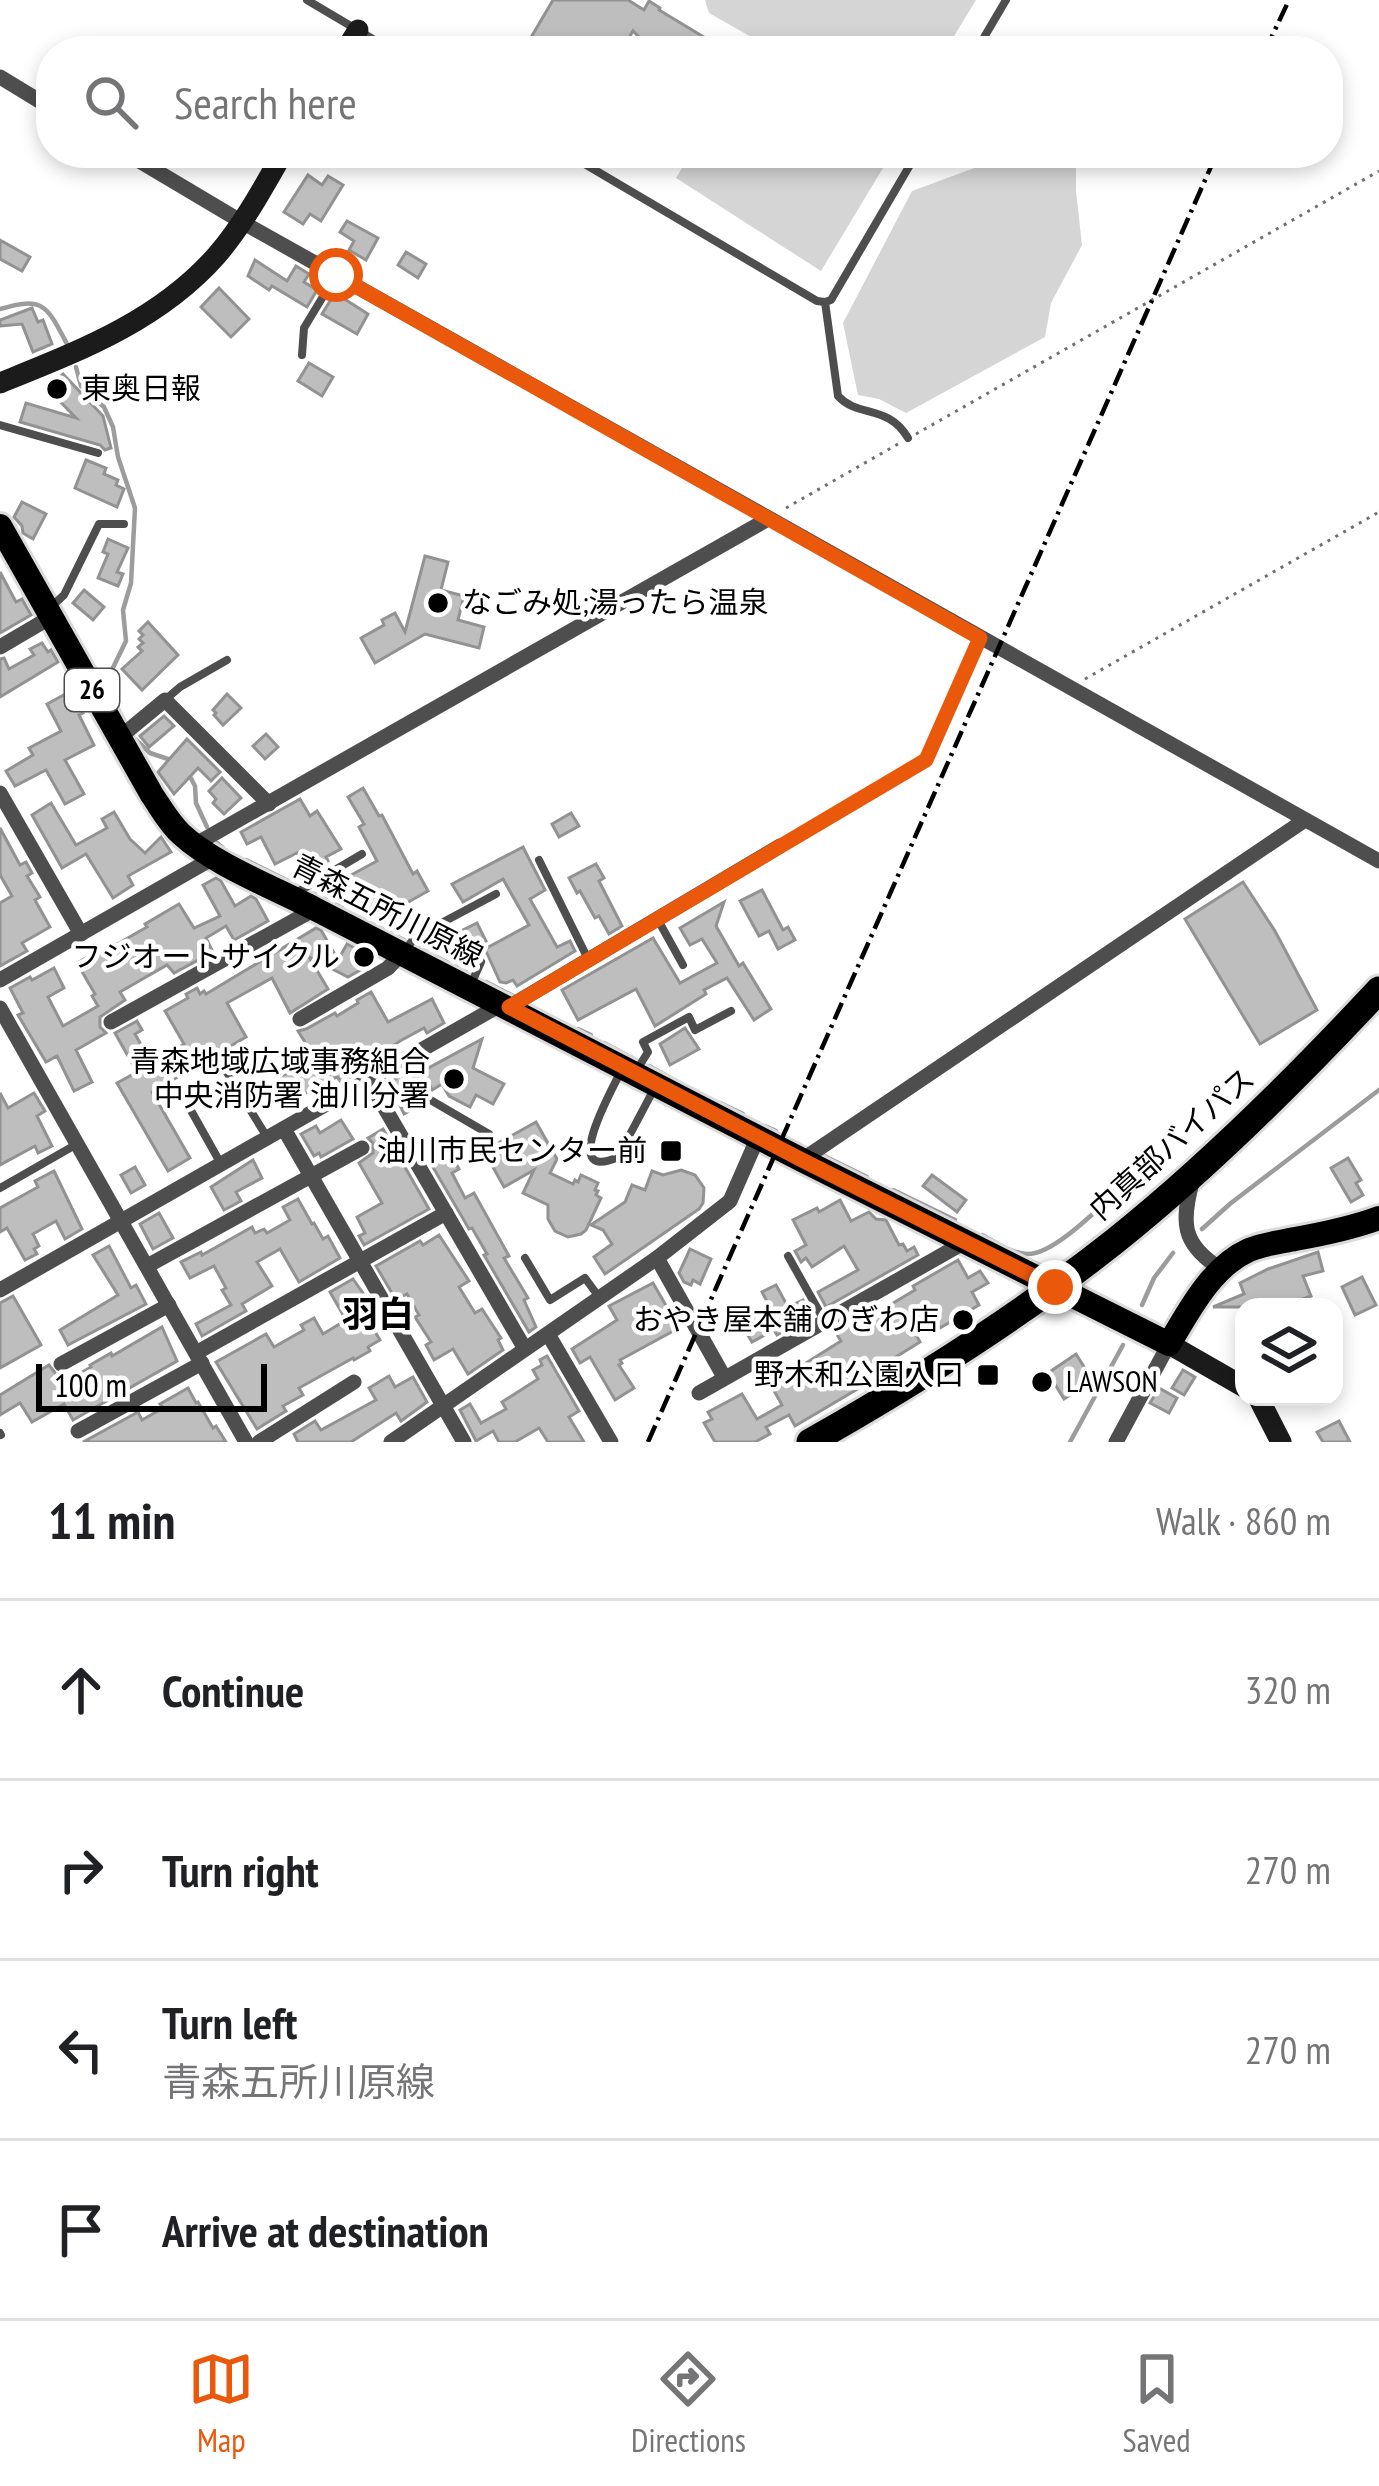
<!DOCTYPE html>
<meta charset="utf-8">
<style>
body{margin:0;font-family:"PT Sans Narrow","Noto Sans JP",sans-serif;background:#f6f6f6;color:#202124}
.controls{position:absolute;right:36px;bottom:36px;display:grid;overflow:hidden;border-radius:24px;box-shadow:0 6px 18px #0003}
.controls button{width:108px;height:108px;display:grid;place-items:center;padding:0;border:0;border-bottom:3px solid #e0e0e0;background:#fff;color:#202124;font:60px sans-serif}
.scale{position:absolute;left:36px;bottom:30px;width:231px;box-sizing:border-box;padding-left:12px;border:6px solid #000;border-top:0;font-size:33px;line-height:42px;white-space:nowrap;color:#000;-webkit-text-stroke:9px #fff;paint-order:stroke}
.stop{position:absolute;width:36px;height:36px;margin:-27px;border:9px solid #ea580c;border-radius:50%;background:#fff}
.stop.end{background:#ea580c;border-color:#fff;box-shadow:0 3px 12px #0008}
.list{margin:0;padding:0;list-style:none}
h2{display:flex;justify-content:space-between;align-items:center;height:156px;margin:0;padding:0 48px;font-size:51px}
h2 small{font-size:39px;font-weight:400;color:#757577}
.list li{display:grid;grid-template-columns:78px 1fr auto;gap:36px;align-items:center;box-sizing:border-box;height:180px;padding:0 48px;border-top:3px solid #e0e0e0}
.list b{display:block;font-size:45px;white-space:nowrap}
.list p{margin:0;font-size:39px;white-space:nowrap;color:#757577}
.list em{font-size:39px;font-style:normal;color:#757577}
.icon{flex:none;width:66px;height:66px;fill:none;stroke:currentColor;stroke-width:2;stroke-linecap:round;stroke-linejoin:round}
.map{position:relative;flex:none;width:1379px;height:1442px;overflow:hidden}
.search{position:absolute;background:#fff;box-shadow:0 6px 18px #0003;left:36px;right:36px;top:36px;height:132px;display:flex;align-items:center;gap:30px;box-sizing:border-box;padding:0 42px;border-radius:48px;color:#757577;font-size:45px}
.sheet{height:876px;background:#fff}
nav{display:flex;justify-content:space-around;align-items:center;box-sizing:border-box;height:168px;border-top:3px solid #e0e0e0;background:#fff;font-size:33px;color:#757577}
nav a{display:grid;justify-items:center;gap:6px}
nav .on{color:#ea580c}
.map>svg:first-child{display:block}
</style>
<div class="map">
<svg width="1379" height="1442" viewBox="0 0 1379 1442">
<rect width="100%" height="100%" fill="#fff"/>
<g fill="#d5d5d5">
<polygon points="705,0 976,0 945,51 776,51 709,13"/>
<polygon points="691,153 892,153 821,271 676,178"/>
<polygon points="1015,153 1076,153 1076,191 1082,245 1051,303 1045,337 906,413 879,399 858,395 843,323 912,191"/>
</g>
<g fill="none" stroke-linecap="round" stroke-linejoin="round">
<g stroke="#9c9c9c" stroke-width="4.5">
<path d="M0,309c44,-13 47,-3 67,35"/>
<polyline points="76,367 81,386 104,407 113,427 118,457 135,508 131,583 123,610 126,641 105,684 119,711"/>
<polyline points="134,738 150,753 174,761"/>
<polyline points="187,771 195,786 196,803 207,827"/>
<polyline points="217,843 223,848"/>
<polyline points="246,860 292,883"/>
<polyline points="315,894 342,908"/>
<polyline points="354,915 404,940"/>
<polyline points="419,948 466,972"/>
<polyline points="486,982 515,997"/>
<polyline points="578,1029 591,1035"/>
<polyline points="604,1043 634,1059"/>
<polyline points="649,1066 683,1085"/>
<polyline points="720,1103 743,1114"/>
<polyline points="765,1126 776,1131"/>
<polyline points="824,1156 867,1177"/>
<polyline points="893,1190 955,1220"/>
<polyline points="1202,1229 1231,1203 1379,1090"/>
<path d="M982,1235c13,7 29,18 45,19 26,1 68,-43 88,-60"/>
<polyline points="1142,1305 1154,1278 1173,1253"/>
<polyline points="1070,1442 1123,1345"/>
</g>
</g>
<g fill="#bebebe" stroke="#929292" stroke-width="3">
<polygon points="553,0 628,0 644,10 649,1 660,8 659,10 727,51 653,51 633,31 621,51 523,51"/>
<polygon points="308,175 322,185 328,176 343,185 321,221 310,214 303,224 284,212"/>
<polygon points="347,221 378,238 366,260 349,250 354,241 340,232"/>
<polygon points="0,240 30,257 22,271 0,259"/>
<polygon points="406,252 426,264 418,278 398,265"/>
<polygon points="255,260 287,281 296,266 309,274 304,282 317,290 307,307 272,286 269,290 248,276"/>
<polygon points="219,288 249,319 231,337 201,307"/>
<polygon points="335,293 368,314 357,334 322,314"/>
<polygon points="32,308 38,322 43,320 52,344 33,352 22,324 0,326 0,320"/>
<polygon points="309,363 333,377 322,396 298,381"/>
<polygon points="63,374 103,416 111,448 105,450 100,445 20,422 26,403 76,418 47,388"/>
<polygon points="86,460 106,468 104,474 118,480 116,485 124,489 117,507 75,488"/>
<polygon points="22,502 46,514 33,539 23,533 22,526 14,517"/>
<polygon points="108,539 128,548 117,572 123,574 118,586 98,578 108,554 103,552"/>
<polygon points="425,556 448,562 441,590 464,596 458,620 484,627 479,648 425,634 375,663 361,638 384,625 382,620 395,613 405,632"/>
<polygon points="0,572 16,602 22,599 31,615 0,633"/>
<polygon points="84,590 104,607 93,620 73,603"/>
<polygon points="148,622 178,655 142,690 122,669 142,651 138,647 143,643 139,639 143,635 139,631"/>
<polygon points="42,643 48,652 51,650 58,662 0,697 0,659 4,658 9,669 34,655 30,649"/>
<polygon points="71,691 83,713 79,715 94,745 65,760 84,794 65,804 46,770 15,786 6,771 33,755 29,748 61,731 47,704"/>
<polygon points="227,694 241,708 223,725 214,715 216,713 213,710"/>
<polygon points="164,716 174,726 149,747 140,736"/>
<polygon points="266,734 278,747 265,759 253,746"/>
<polygon points="187,739 220,772 211,781 198,768 174,794 158,772"/>
<polygon points="222,778 241,798 224,814 213,803 216,799 209,791"/>
<polygon points="363,788 379,816 382,815 413,874 417,871 428,891 378,919 372,909 364,913 359,903 364,900 351,875 377,861 359,827 364,824 348,797"/>
<polygon points="300,799 310,816 317,811 341,849 326,857 328,861 308,872 297,853 275,864 261,837 247,844 241,832"/>
<polygon points="51,803 76,845 107,828 102,819 114,812 130,839 145,853 161,837 171,852 128,876 133,885 113,898 86,854 62,868 32,815"/>
<polygon points="571,813 579,826 559,837 552,824"/>
<polygon points="0,828 20,865 26,862 32,873 27,876 40,897 35,900 50,927 22,943 27,951 0,966 0,903 12,896 0,875"/>
<polygon points="523,847 545,890 530,899 557,947 570,941 575,951 517,986 513,980 506,983 500,982 485,949 529,925 503,879 463,902 452,884"/>
<polygon points="596,864 604,878 599,881 622,926 609,934 599,916 595,918 580,891 577,893 569,878"/>
<polygon points="216,878 221,881 235,906 251,896 256,899 268,921 234,940 226,926 206,938 213,952 174,973 167,965 120,992 125,1000 100,1017 100,1027 106,1033 76,1050 92,1082 74,1091 57,1056 46,1062 18,1015 23,1013 10,988 30,977 32,980 54,968 64,988 48,997 63,1026 98,1006 92,996 95,994 77,963 95,953 96,956 147,927 145,924 179,904 194,928 220,916 203,885"/>
<polygon points="1243,882 1275,931 1317,1010 1260,1044 1185,919"/>
<polygon points="762,890 783,930 788,927 795,940 778,949 769,931 759,936 740,901"/>
<polygon points="724,902 716,926 739,966 743,963 771,1009 754,1020 727,978 704,990 706,994 655,1026 636,989 578,1020 562,990 653,938 680,983 717,963 702,939 690,945 680,928"/>
<polygon points="477,923 486,941 456,957 447,938"/>
<polygon points="316,928 321,930 338,960 347,944 374,958 371,964 348,977 309,957 328,989 290,1013 272,978 227,1003 246,1037 152,1092 190,1158 168,1171 117,1083 137,1072 115,1033 137,1021 142,1030 135,1034 152,1064 184,1044 165,1011 188,998 186,994 197,988 200,994 204,991 206,994"/>
<polygon points="371,992 388,1022 432,999 444,1023 427,1033 424,1028 400,1041 375,1058 376,1062 341,1082 337,1077 290,1101 277,1078 316,1060 298,1031 306,1029 335,1013 337,1016 358,1003 357,1000"/>
<polygon points="685,1028 699,1049 670,1065 660,1044"/>
<polygon points="482,1039 473,1068 504,1084 493,1104 476,1095 470,1107 449,1096 442,1084 432,1090 423,1071"/>
<polygon points="404,1074 422,1104 404,1114 389,1082"/>
<polygon points="0,1093 8,1108 34,1093 45,1111 37,1116 52,1146 38,1153 35,1146 0,1165"/>
<polygon points="341,1120 353,1139 321,1157 319,1153 314,1156 301,1134 316,1126 320,1133"/>
<polygon points="536,1122 557,1159 550,1173 573,1184 575,1180 578,1182 581,1175 598,1183 595,1190 598,1191 596,1195 601,1198 586,1230 581,1234 568,1237 555,1231 548,1219 548,1205 523,1193 534,1170 504,1187 484,1151"/>
<polygon points="383,1129 429,1209 364,1245 359,1236 365,1233 357,1217 382,1203 359,1163 373,1153 373,1143 368,1138"/>
<polygon points="442,1140 459,1169 452,1173 465,1198 474,1193 509,1256 504,1258 528,1298 524,1300 536,1327 529,1332 484,1255 487,1254 472,1228 469,1229 427,1157 430,1155 426,1149"/>
<polygon points="1348,1158 1361,1180 1356,1183 1363,1195 1351,1202 1331,1168"/>
<polygon points="253,1160 262,1178 236,1192 241,1201 224,1210 211,1187"/>
<polygon points="135,1167 145,1185 131,1193 121,1175"/>
<polygon points="681,1170 695,1175 704,1188 703,1203 699,1209 605,1274 594,1257 612,1244 603,1230 591,1225 625,1202 632,1185 645,1190 652,1171 663,1175"/>
<polygon points="54,1171 82,1229 65,1239 56,1221 33,1234 39,1246 34,1249 37,1254 25,1260 7,1228 0,1232 0,1208 38,1187 35,1181"/>
<polygon points="932,1175 966,1200 957,1212 923,1186"/>
<polygon points="298,1199 312,1224 314,1223 323,1239 328,1236 340,1258 299,1282 280,1249 257,1262 272,1286 242,1304 246,1311 202,1336 196,1324 231,1305 222,1290 226,1288 214,1266 190,1278 181,1262 201,1252 202,1255 252,1227 255,1233 264,1229 267,1233 290,1220 283,1207"/>
<polygon points="840,1200 851,1221 869,1212 876,1219 886,1220 899,1245 903,1244 907,1251 914,1247 918,1255 826,1307 818,1292 858,1270 844,1246 812,1267 806,1258 801,1262 795,1251 806,1245 793,1220 817,1208 819,1212"/>
<polygon points="159,1213 173,1238 153,1249 140,1224"/>
<polygon points="439,1235 469,1281 459,1287 475,1313 482,1309 501,1338 498,1340 503,1350 468,1374 453,1349 434,1360 426,1345 431,1342 415,1317 419,1315 407,1294 396,1300 376,1266 420,1241 423,1245"/>
<polygon points="109,1246 131,1288 136,1285 146,1304 68,1345 60,1330 118,1295 93,1255"/>
<polygon points="690,1249 711,1259 700,1284 693,1280 691,1285 684,1282 679,1273"/>
<polygon points="1318,1252 1323,1271 1303,1276 1311,1296 1281,1307 1213,1307 1244,1294 1240,1283 1268,1269"/>
<polygon points="958,1260 968,1278 980,1271 988,1283 972,1292 979,1305 940,1328 932,1313 911,1326 920,1342 862,1378 866,1384 795,1426 789,1415 766,1427 770,1434 755,1442 715,1442 704,1423 712,1419 708,1412 742,1394 757,1419 782,1405 763,1371 782,1359 790,1373 841,1341 834,1330 875,1307 878,1312 915,1290 913,1286"/>
<polygon points="1362,1277 1376,1305 1355,1315 1342,1287"/>
<polygon points="353,1279 370,1303 361,1308 380,1340 368,1347 370,1351 354,1360 353,1358 299,1388 303,1395 283,1406 286,1411 257,1429 216,1362 266,1334 274,1347 304,1330 301,1325 314,1318 323,1334 346,1320 330,1292"/>
<polygon points="653,1283 679,1328 620,1360 622,1363 619,1365 634,1388 615,1400 590,1357 580,1363 572,1349 617,1320 609,1306"/>
<polygon points="776,1285 788,1307 803,1300 812,1315 777,1335 774,1330 752,1342 741,1324 770,1307 762,1292"/>
<polygon points="13,1296 41,1345 0,1368 0,1303"/>
<polygon points="162,1327 177,1361 73,1420 64,1404 32,1422 20,1403 0,1415 0,1395 49,1365 63,1383 91,1367 90,1365 111,1353 112,1356"/>
<polygon points="1076,1354 1093,1381 1064,1399 1048,1373"/>
<polygon points="547,1356 579,1411 569,1417 584,1442 548,1442 539,1428 515,1442 499,1442 493,1431 476,1441 460,1410 470,1404 481,1423 506,1409 502,1402 538,1379 533,1370 542,1365 540,1360"/>
<polygon points="1183,1370 1195,1377 1184,1395 1172,1388"/>
<polygon points="389,1376 395,1387 413,1377 427,1402 401,1421 396,1413 351,1442 298,1442 294,1434 315,1421 321,1430 376,1400 369,1388"/>
<polygon points="188,1388 196,1403 198,1402 213,1428 216,1426 226,1442 83,1442 138,1412 142,1420 163,1408 160,1404"/>
<polygon points="1159,1388 1177,1398 1169,1413 1150,1403"/>
<polygon points="1339,1421 1350,1442 1323,1442 1317,1432"/>
</g>
<g fill="none" stroke-linecap="round" stroke-linejoin="round">
<g stroke="#dbdbdb" stroke-width="30">
<path id="primary" d="M0,526l152,269c9,13 17,28 29,39 32,30 94,54 134,75l487,251 367,184c20,-33 42,-77 80,-94 14,-6 31,-8 46,-11 28,-5 57,-11 84,-21"/>
</g>
<g stroke="#dbdbdb" stroke-width="33">
<path id="highway" d="M810,1442c106,-60 209,-125 305,-201 94,-75 182,-163 264,-251"/>
</g>
<g stroke="#707070" stroke-width="3" stroke-dasharray="3 6" stroke-linecap="butt">
<polyline points="916,434 1379,171"/>
<polyline points="786,508 898,444"/>
<polyline points="1085,679 1379,512"/>
<polyline points="792,839 927,760 974,654"/>
</g>
<g stroke="#4e4e4e" stroke-width="8">
<polyline points="307,0 393,51"/>
<polyline points="976,51 1006,0"/>
<polyline points="566,153 817,301 825,302 831,300 917,153"/>
<path d="M825,302l13,94c20,22 50,8 70,42"/>
<polyline points="302,355 304,328 336,275"/>
<polyline points="0,425 98,453"/>
<polyline points="53,605 64,595 99,524 124,524"/>
<polyline points="165,700 180,687 227,660"/>
<polyline points="539,860 588,959"/>
<polyline points="296,893 362,854"/>
<polyline points="658,920 683,965"/>
<polyline points="406,949 415,937 496,894"/>
<polyline points="472,982 481,962"/>
<polyline points="408,1061 427,1098 489,1134"/>
<polyline points="638,1068 648,1052 643,1042 689,1017 695,1030 731,1011"/>
<polyline points="226,1071 267,1137"/>
<path d="M620,1073c-7,15 -62,111 -2,84l36,-68"/>
<polyline points="184,1098 221,1164"/>
<polyline points="0,1188 77,1144"/>
<polyline points="788,1256 824,1320"/>
<polyline points="525,1258 550,1300 585,1278 599,1297"/>
<polyline points="0,1433 1,1435"/>
</g>
<g stroke="#4e4e4e" stroke-width="15">
<polyline points="0,77 51,108"/>
<polyline points="126,153 242,222 1379,861"/>
<polyline points="0,647 51,617"/>
<polyline points="119,738 165,700 269,804"/>
<polyline points="0,793 81,934"/>
<polyline points="196,844 768,519"/>
<polyline points="0,980 215,857"/>
<polyline points="509,1007 780,846"/>
<polyline points="0,1008 246,1442"/>
<polyline points="300,1019 388,968 403,952"/>
<polyline points="111,1022 315,909"/>
<polyline points="369,1081 525,1349"/>
<polyline points="284,1129 464,1442"/>
<polyline points="802,1160 1305,820"/>
<path d="M1193,1179c-12,43 -12,65 28,90"/>
<polyline points="657,1258 724,1377"/>
<polyline points="147,1266 362,1148"/>
<polyline points="0,1290 502,1004"/>
<polyline points="548,1334 611,1442"/>
<polyline points="196,1353 446,1213"/>
<polyline points="61,1364 169,1305"/>
<polyline points="699,1393 965,1242"/>
<polyline points="78,1431 202,1363"/>
<polyline points="259,1442 354,1382"/>
<polyline points="391,1442 657,1258 730,1201 758,1137"/>
<polyline points="1116,1442 1169,1344"/>
</g>
<g stroke="#1b1b1b" stroke-width="21">
<polyline points="345,51 358,30"/>
<path d="M0,383c79,-32 159,-62 217,-128 26,-30 46,-67 66,-102"/>
<polyline points="1169,1344 1244,1387"/>
<polyline points="1258,1397 1281,1442"/>
</g>
<use href="#primary" stroke="#000" stroke-width="24"/>
<use href="#highway" stroke="#000" stroke-width="27"/>
<g stroke="#000" stroke-width="4.5" stroke-dasharray="18 6 3 6" stroke-linecap="butt">
<polyline points="1265,51 1289,0"/>
<polyline points="648,1442 1217,153"/>
</g>
</g>
<g fill="none" stroke-linecap="round" stroke-linejoin="round">
<polyline stroke="#ea580c" stroke-width="15" points="336,275 980,638 926,760 509,1007 802,1160 1055,1287"/>
</g>
<g fill="#000" stroke="#fff" stroke-width="4.5">
<circle cx="57" cy="389" r="12"/>
<circle cx="438" cy="603" r="12"/>
<circle cx="364" cy="957" r="12"/>
<circle cx="454" cy="1079" r="12"/>
<rect x="659" y="1139" width="24" height="24" rx="6"/>
<circle cx="963" cy="1320" r="12"/>
<rect x="976" y="1363" width="24" height="24" rx="6"/>
<circle cx="1042" cy="1382" r="12"/>
</g>
<g text-anchor="middle" stroke-width="9" stroke-linejoin="round" paint-order="stroke">
<rect fill="#fff" stroke="#4c4c4c" stroke-width="3" x="65" y="669" width="54" height="42" rx="9"/>
<g font-size="27" font-weight="bold" fill="#000">
<text x="92" y="699">26</text>
</g>
<g font-size="30" fill="#000" stroke="#fff" text-anchor="end">
<text x="81" y="399" text-anchor="start">東奥日報</text>
<text x="462" y="613" text-anchor="start">なごみ処;湯ったら温泉</text>
<text x="340" y="967">フジオートサイクル</text>
<text x="430" y="1072">青森地域広域事務組合<tspan x="430" dy="34">中央消防署 油川分署</tspan></text>
<text x="647" y="1161">油川市民センター前</text>
<text x="939" y="1330">おやき屋本舗 のぎわ店</text>
<text x="964" y="1385">野木和公園入口</text>
<text x="1066" y="1392" text-anchor="start">LAWSON</text>
</g>
<g font-size="30" fill="#000" stroke="#fff">
<text transform="translate(387 911) rotate(27)" y="10">青森五所川原線</text>
<text transform="translate(1172 1144) rotate(-42)" y="10">内真部バイパス</text>
</g>
<g font-size="36" font-weight="bold" fill="#000" stroke="#fff">
<text x="378" y="1327">羽白</text>
</g>
</g>
</svg>
<div class="controls">
<button><svg class="icon" aria-label="layers" viewBox="0 0 24 24"><path d="M12 4l9 5-9 5-9-5zM3 14l9 5 9-5"/></svg></button>
</div>
<div class="scale">100 m</div>
<div class="stop" style="left:336px;top:275px"></div>
<div class="stop end" style="left:1055px;top:1287px"></div>
<div class="search"><svg class="icon" aria-label="search" viewBox="0 0 24 24"><circle cx="10" cy="10" r="6"/><path d="M15 15l6 6"/></svg>Search here</div>
</div>
<section class="sheet">
<h2>11 min<small>Walk · 860 m</small></h2>
<ul class="list">
<li><svg class="icon" aria-label="ahead" viewBox="0 0 24 24"><path d="M12 20V5M6 11l6-6 6 6"/></svg><div><b>Continue</b></div><em>320 m</em></li>
<li><svg class="icon" aria-label="right" viewBox="0 0 24 24"><path d="M7 20v-9h11M14 6l5 5-5 5"/></svg><div><b>Turn right</b></div><em>270 m</em></li>
<li><svg class="icon" aria-label="left" viewBox="0 0 24 24"><path d="M17 20v-9H6M10 6l-5 5 5 5"/></svg><div><b>Turn left</b><p>青森五所川原線</p></div><em>270 m</em></li>
<li><svg class="icon" aria-label="arrive" viewBox="0 0 24 24"><path d="M6 21V4h12l-3 4 3 4H6"/></svg><div><b>Arrive at destination</b></div></li>
</ul>
</section>
<nav>
<a class="on"><svg class="icon" aria-label="map" viewBox="0 0 24 24"><path d="M3 6l6-2 6 2 6-2v14l-6 2-6-2-6 2zM9 4v14M15 6v14"/></svg>Map</a>
<a><svg class="icon" aria-label="directions" viewBox="0 0 24 24"><path d="M12 3l9 9-9 9-9-9zM9 14v-3h6M13 9l2 2-2 2"/></svg>Directions</a>
<a><svg class="icon" aria-label="saved" viewBox="0 0 24 24"><path d="M7 4h10v16l-5-4-5 4z"/></svg>Saved</a>
</nav>
